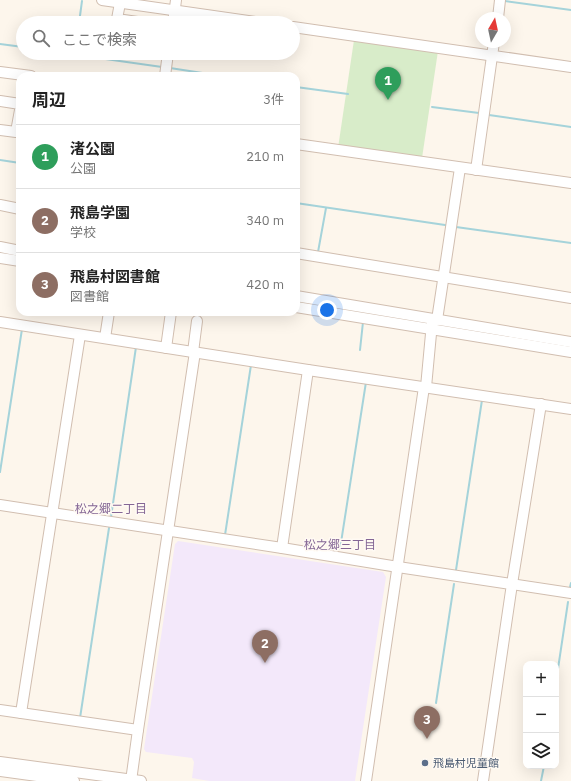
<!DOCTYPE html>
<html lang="ja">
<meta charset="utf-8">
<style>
body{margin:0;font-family:"IBM Plex Sans","Noto Sans JP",sans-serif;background:#f2f2f2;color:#222}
.controls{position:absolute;right:12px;bottom:12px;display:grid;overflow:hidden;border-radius:8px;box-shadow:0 4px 16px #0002}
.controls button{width:36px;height:36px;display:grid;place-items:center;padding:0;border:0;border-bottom:1px solid #e0e0e0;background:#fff;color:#222;font:20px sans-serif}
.compass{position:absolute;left:475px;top:12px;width:36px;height:36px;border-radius:50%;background:#fff;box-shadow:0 4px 16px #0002;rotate:9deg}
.you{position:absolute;left:327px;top:310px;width:14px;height:14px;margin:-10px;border:3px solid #fff;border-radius:50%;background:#1a73e8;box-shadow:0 0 0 6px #1a73e833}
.badge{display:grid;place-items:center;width:26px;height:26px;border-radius:50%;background:#7c3aed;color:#fff;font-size:13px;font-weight:700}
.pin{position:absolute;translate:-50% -33px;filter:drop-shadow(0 1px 2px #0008)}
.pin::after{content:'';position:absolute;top:21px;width:14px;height:12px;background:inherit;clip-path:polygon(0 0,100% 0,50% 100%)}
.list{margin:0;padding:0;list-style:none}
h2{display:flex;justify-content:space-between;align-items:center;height:52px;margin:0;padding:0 16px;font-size:17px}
h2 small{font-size:13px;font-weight:400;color:#767676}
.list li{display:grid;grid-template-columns:26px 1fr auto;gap:12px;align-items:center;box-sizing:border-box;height:64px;padding:0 16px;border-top:1px solid #e0e0e0}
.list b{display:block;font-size:15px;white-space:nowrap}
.list p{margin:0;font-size:13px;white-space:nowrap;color:#767676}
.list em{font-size:13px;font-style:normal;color:#767676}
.icon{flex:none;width:22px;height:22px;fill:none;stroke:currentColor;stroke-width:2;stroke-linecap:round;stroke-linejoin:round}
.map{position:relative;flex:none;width:571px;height:781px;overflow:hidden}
.search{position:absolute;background:#fff;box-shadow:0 4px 16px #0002;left:16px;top:16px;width:284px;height:44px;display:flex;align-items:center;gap:10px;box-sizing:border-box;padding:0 14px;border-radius:22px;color:#767676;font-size:15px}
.panel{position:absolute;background:#fff;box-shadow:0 4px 16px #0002;left:16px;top:72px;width:284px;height:244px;border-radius:12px}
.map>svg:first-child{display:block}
</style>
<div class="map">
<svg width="571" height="781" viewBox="0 0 571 781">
<rect width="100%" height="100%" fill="#fdf6ec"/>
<polygon fill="#f3e8fa" points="178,541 383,572 386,577 355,781 209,781 192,778 194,762 192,758 146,752 144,749 175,544"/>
<polygon fill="#d8ecc9" points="354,40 438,51 422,158 338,148"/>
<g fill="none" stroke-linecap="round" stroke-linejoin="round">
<g stroke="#a5d3da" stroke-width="2">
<polyline points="505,1 571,10"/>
<polyline points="79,23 82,1"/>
<polyline points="0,44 23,47"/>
<polyline points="63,53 162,67"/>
<polyline points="170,68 222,76"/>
<polyline points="296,87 348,94"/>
<polyline points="432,107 479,113"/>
<polyline points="489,115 571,127"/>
<polyline points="0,160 20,163"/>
<polyline points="296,203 445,225"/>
<polyline points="456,227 571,243"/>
<polyline points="318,252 326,208"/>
<polyline points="360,350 363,322"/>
<polyline points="0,472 22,329"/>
<polyline points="111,517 136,347"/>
<polyline points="225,535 251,365"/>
<polyline points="340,549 366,382"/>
<polyline points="456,570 482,400"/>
<polyline points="570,587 571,583"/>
<polyline points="556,682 568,602"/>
<polyline points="436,703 454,584"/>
<polyline points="80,718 109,528"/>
<polyline points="541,781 544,766"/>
</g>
<g stroke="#d1beb0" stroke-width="12">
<g id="minor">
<polyline points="102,0 263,23"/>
<polyline points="120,3 117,19 144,23"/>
<polyline points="498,18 500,0"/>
<polyline points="173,23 176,0"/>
<polyline points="293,27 571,67"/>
<polyline points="0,72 31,76"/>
<polyline points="165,76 168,53"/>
<polyline points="0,101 20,104"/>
<polyline points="0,130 16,132 20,110"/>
<polyline points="296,144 571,183"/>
<polyline points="476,170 494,42"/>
<polyline points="0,205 20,209"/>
<polyline points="0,247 20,251"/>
<polyline points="296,253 571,298"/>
<polyline points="0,258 20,261"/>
<polyline points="296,296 571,342"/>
<polyline points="296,307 571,352"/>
<polyline points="437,320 460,168"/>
<polyline points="0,322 308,370 571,409"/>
<polyline points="105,338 109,312"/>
<polyline points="166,348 171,312"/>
<polyline points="193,352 197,321"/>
<polyline points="426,387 432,323"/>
<polyline points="0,505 282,548 398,567 571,593"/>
<polyline points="282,548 308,370"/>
<polyline points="0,710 138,730"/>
<polyline points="21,713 80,335"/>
<polyline points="0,762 141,781"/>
<polyline points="0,771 74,781"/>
<polyline points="131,781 138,730 195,352"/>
<polyline points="366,781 424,387"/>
<polyline points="483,781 512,584 541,404"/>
</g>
</g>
<use href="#minor" stroke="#fff" stroke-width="10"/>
</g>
<circle fill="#5c6f8a" stroke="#fffaf3" stroke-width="1.5" cx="425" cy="763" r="4"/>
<g text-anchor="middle" stroke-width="3" stroke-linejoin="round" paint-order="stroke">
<g font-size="11" fill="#4e5e75" stroke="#fffaf3" text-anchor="start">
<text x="433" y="767">飛島村児童館</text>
</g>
<g font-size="12" fill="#846695" stroke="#fffaf3">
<text x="111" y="513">松之郷二丁目</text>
<text x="340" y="549">松之郷三丁目</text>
</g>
</g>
</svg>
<div class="controls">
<button>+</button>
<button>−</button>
<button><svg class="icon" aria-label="layers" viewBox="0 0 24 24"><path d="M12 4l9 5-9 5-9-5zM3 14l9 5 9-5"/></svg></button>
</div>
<svg class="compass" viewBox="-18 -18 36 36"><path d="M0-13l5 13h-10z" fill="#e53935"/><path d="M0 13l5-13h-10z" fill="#767676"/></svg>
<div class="you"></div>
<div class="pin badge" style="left:388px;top:100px;background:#2e9e5b">1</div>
<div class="pin badge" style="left:265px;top:663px;background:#8d6e63">2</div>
<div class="pin badge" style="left:427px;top:739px;background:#8d6e63">3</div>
<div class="search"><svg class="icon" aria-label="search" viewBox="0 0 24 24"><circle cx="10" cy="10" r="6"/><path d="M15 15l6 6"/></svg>ここで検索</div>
<section class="panel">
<h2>周辺<small>3件</small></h2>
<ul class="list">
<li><span class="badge" style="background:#2e9e5b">1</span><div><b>渚公園</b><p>公園</p></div><em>210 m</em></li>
<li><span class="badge" style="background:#8d6e63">2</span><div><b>飛島学園</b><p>学校</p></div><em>340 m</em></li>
<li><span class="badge" style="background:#8d6e63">3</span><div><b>飛島村図書館</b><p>図書館</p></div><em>420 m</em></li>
</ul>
</section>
</div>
